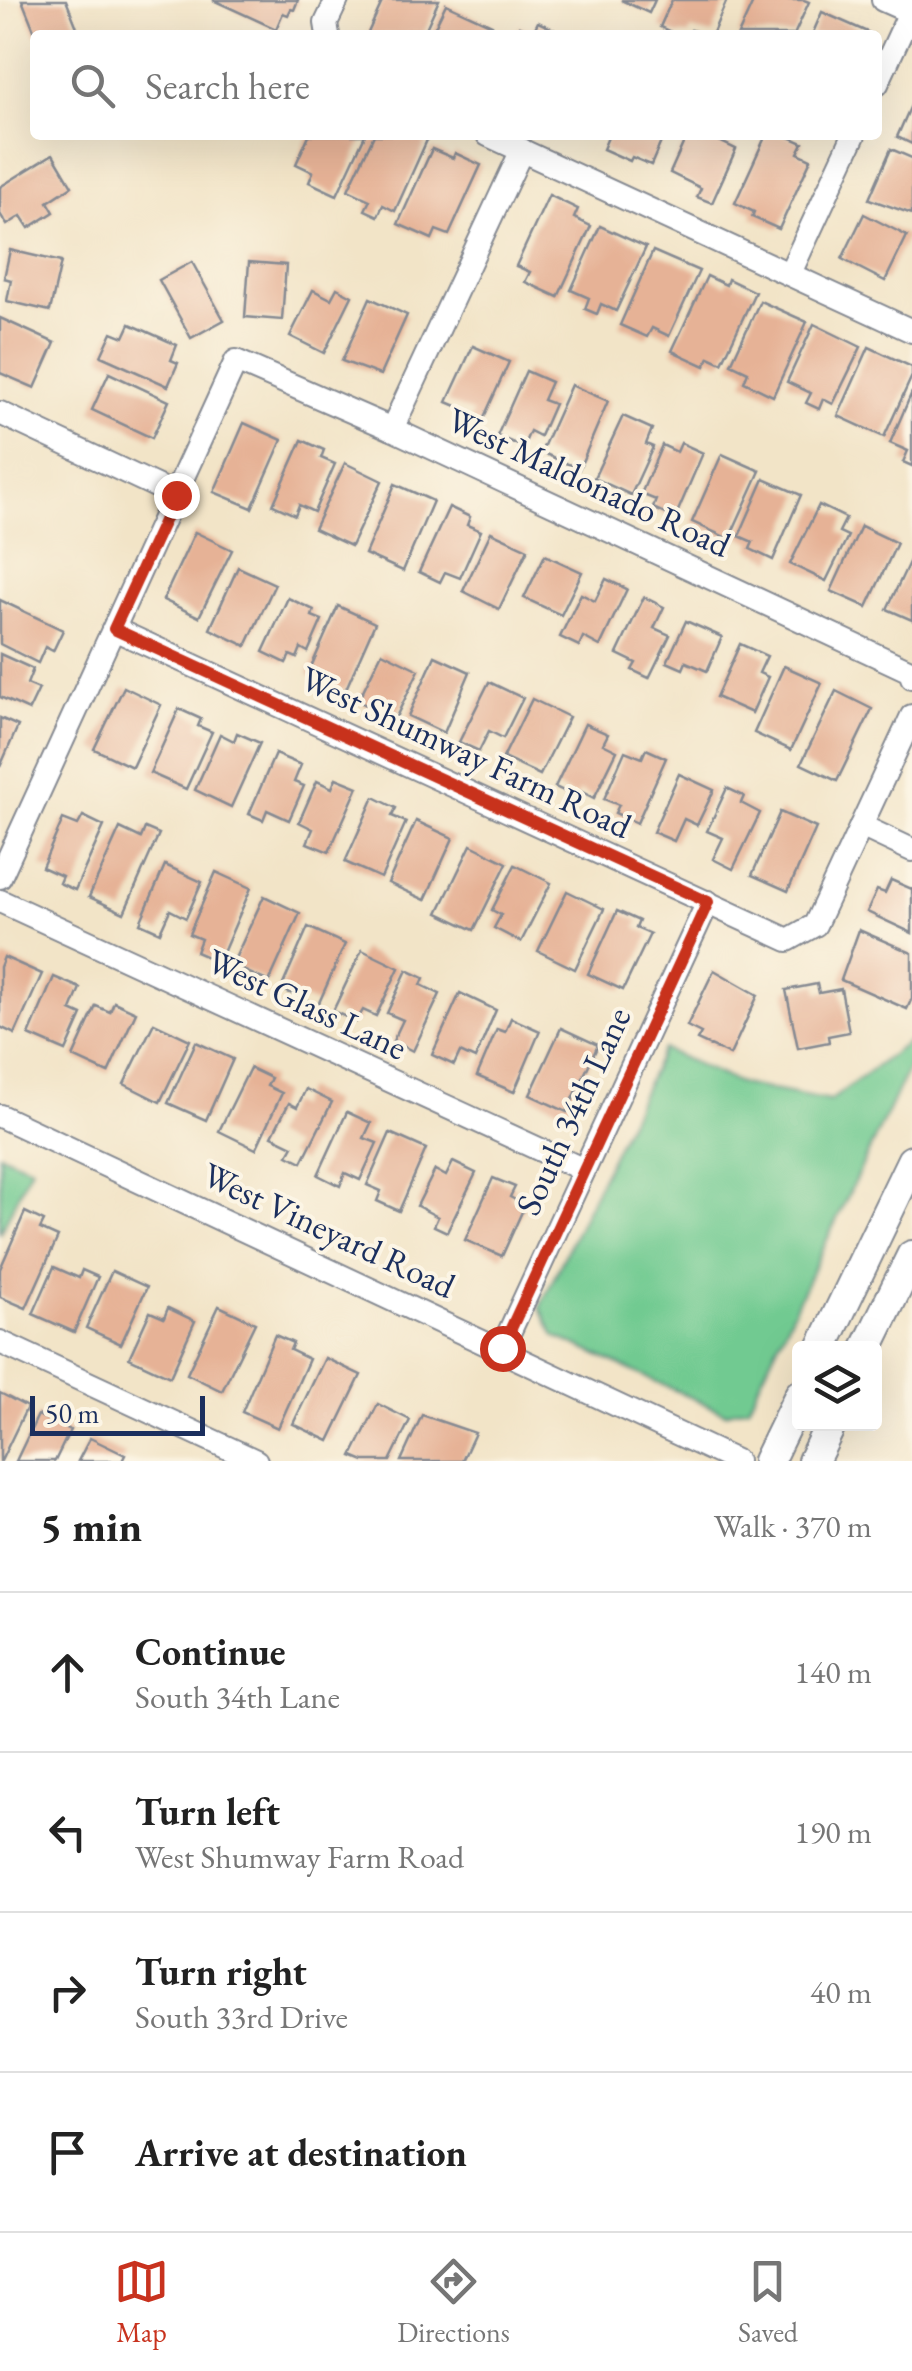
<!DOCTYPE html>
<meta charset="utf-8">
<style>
body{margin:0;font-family:"EB Garamond",serif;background:#f2f2f2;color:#222}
.controls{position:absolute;right:30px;bottom:30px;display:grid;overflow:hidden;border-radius:10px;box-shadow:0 10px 40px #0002}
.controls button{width:90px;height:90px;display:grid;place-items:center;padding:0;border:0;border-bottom:2px solid #e0e0e0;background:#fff;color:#222;font:50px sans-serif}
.scale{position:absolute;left:30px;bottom:25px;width:175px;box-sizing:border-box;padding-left:10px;border:5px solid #1b2f5e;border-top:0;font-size:28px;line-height:35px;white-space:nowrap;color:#1b2f5e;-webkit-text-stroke:8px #fcf5e5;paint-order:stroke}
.stop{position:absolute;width:30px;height:30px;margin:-22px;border:8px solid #c8321e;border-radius:50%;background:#fff}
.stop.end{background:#c8321e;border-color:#fff;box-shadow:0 2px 10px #0008}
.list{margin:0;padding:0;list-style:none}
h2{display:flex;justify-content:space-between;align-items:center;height:130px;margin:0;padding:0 40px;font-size:42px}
h2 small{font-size:32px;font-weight:400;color:#767676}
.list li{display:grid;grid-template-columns:65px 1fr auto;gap:30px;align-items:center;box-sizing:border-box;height:160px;padding:0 40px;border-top:2px solid #e0e0e0}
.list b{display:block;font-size:38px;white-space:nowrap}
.list p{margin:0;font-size:32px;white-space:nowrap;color:#767676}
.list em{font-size:32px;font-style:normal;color:#767676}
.icon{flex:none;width:55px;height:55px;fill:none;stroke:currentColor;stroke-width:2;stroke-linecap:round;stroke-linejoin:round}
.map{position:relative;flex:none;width:912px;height:1461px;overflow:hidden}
.search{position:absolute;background:#fff;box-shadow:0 10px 40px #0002;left:30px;right:30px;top:30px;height:110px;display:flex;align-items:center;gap:25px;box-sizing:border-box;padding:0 35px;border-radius:10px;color:#767676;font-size:38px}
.sheet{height:770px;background:#fff}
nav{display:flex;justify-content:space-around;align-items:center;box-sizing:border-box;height:140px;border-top:2px solid #e0e0e0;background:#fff;font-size:28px;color:#767676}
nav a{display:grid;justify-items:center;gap:5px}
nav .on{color:#c8321e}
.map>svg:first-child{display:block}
</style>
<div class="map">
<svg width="912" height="1461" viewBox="0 0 912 1461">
<rect width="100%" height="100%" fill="#fcf5e5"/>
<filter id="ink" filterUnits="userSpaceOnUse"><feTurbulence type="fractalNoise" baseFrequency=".01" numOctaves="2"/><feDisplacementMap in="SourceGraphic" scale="20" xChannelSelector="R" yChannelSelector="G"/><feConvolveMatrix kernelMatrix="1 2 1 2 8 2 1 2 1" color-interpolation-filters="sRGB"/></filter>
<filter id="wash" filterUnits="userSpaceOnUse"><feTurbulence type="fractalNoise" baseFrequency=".0048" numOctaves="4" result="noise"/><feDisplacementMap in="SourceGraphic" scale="40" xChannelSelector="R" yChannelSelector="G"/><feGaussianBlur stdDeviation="2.25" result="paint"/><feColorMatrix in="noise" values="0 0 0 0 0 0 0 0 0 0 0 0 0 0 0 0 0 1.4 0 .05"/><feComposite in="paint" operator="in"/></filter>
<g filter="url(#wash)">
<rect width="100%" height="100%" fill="#f2e4c7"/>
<g fill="#71ca91" stroke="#467c78" stroke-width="2.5">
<polygon points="912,1039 912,1060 748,1407 725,1413 555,1336 540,1307 663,1049 741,1084 830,1101"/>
<polygon points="0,1154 31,1167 0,1234"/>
</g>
<g id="blocks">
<g fill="#e6b296">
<polygon points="22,0 66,0 80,35 36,35"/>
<polygon points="213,0 298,0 294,10 291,9 288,15 283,13 276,29"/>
<polygon points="383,0 439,0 423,35 367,35"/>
<polygon points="621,0 655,0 649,13"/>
<polygon points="672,0 727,0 712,35 691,30 689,35 677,35 660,27"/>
<polygon points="754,0 804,0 809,2 794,35 738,35"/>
<polygon points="446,4 492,25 487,35 431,35"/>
<polygon points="822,12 874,35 812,35"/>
<polygon points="538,22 566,35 515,35 519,26 533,32"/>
<polygon points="912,103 912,144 897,137"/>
<polygon points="309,135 365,135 337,195 309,182 313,172 296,164"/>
<polygon points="374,135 417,135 427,140 395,211 383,205 378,216 365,210 370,200 348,190"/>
<polygon points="609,135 664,135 651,165 632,157 630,161 603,149"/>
<polygon points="687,135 722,135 719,141 736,149 712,203 697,197 701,188 670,173"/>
<polygon points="766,135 785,135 803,143 798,153 811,159 779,229 752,217 754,212 735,203"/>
<polygon points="432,149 453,158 455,153 481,165 449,235 436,230 432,239 398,224"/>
<polygon points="891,149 912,158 912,214 869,199"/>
<polygon points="53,154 72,186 48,202 54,212 29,228 21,216 7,225 0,214 0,187"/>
<polygon points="549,195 578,209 574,218 591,226 558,297 525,282 530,272 516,266"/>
<polygon points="864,214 907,236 885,281 842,259"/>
<polygon points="600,226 646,247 616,311 601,304 597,314 585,309 589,298 571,290"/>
<polygon points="10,250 61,262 50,311 7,301 11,280 4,278"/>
<polygon points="653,251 699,271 669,336 652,328 647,337 620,325"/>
<polygon points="192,262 224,320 191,338 159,280"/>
<polygon points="249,262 286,265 282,320 245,317"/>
<polygon points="707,276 726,285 728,279 755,292 722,363 709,357 705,366 672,351"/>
<polygon points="337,288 352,296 324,353 290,336 313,290 331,299"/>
<polygon points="370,298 407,315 380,375 342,361"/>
<polygon points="760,301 807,322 773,396 744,382 748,372 731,364"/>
<polygon points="0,318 55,343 35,388 0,373"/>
<polygon points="130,324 177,345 171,360 178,363 168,386 101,356 112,332 124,337"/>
<polygon points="814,324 861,347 833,404 823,399 819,409 806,403 811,393 787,382"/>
<polygon points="473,346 509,362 480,426 469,421 473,413 447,402"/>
<polygon points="869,347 912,367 912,376 884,437 838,416"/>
<polygon points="526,371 551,382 543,400 554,404 540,436 530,431 523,447 497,436"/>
<polygon points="109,373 169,401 152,438 92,410"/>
<polygon points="571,385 608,401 579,469 541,452"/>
<polygon points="912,392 912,466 903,462 908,451 890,443"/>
<polygon points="623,416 652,429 646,444 653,447 631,495 594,478"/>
<polygon points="244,423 282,440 252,508 214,492"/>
<polygon points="302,440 324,450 321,458 335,464 314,512 299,505 295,515 273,505"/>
<polygon points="681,443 703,453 675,518 653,508 656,500 641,494 662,445 677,452"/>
<polygon points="722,454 760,471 729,539 692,522"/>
<polygon points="345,463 382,481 351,546 314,529"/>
<polygon points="764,479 801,495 773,560 750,549 753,542 739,536"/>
<polygon points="395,484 433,501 403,571 365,554"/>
<polygon points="819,505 846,518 839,532 848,536 826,581 790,564"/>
<polygon points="449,507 470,517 467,525 481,531 460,578 445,572 440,582 419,572"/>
<polygon points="861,526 897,543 867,607 831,591"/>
<polygon points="195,532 232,550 199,617 163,600"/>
<polygon points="491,532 528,549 499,609 463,591"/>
<polygon points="545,555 582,572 561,615 524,598"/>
<polygon points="912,556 912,620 887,609"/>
<polygon points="238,567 275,584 246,646 210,629"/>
<polygon points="606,579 627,589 600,646 583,637 579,646 560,637 581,594 595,601"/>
<polygon points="644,597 664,607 654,628 670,635 649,678 632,670 636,663 617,654"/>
<polygon points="288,598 314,610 312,616 322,620 308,652 301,648 297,658 290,655 286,663 263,652"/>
<polygon points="0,600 63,630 53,651 45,647 38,663 0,644"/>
<polygon points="338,606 375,623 345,691 308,674"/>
<polygon points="686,621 722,637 707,671 686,662 683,669 667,662"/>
<polygon points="740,644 767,656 759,673 768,677 752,713 716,697"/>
<polygon points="382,652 419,670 395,719 358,701"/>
<polygon points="0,654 33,669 27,684 39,689 29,710 0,697"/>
<polygon points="435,656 470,672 444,733 408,716"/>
<polygon points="784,666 822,683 791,750 754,733"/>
<polygon points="489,682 523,698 503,738 489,731 479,751 459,742"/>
<polygon points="124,687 161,705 132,767 94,749"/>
<polygon points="836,691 872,709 837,781 801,764"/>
<polygon points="532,699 569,717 540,775 503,758"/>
<polygon points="179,709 201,719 198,726 212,732 186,789 150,773"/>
<polygon points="0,718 18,726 0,767"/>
<polygon points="585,724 608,734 603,744 617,751 594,798 580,791 576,797 555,787"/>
<polygon points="237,733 260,743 231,807 195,790 220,734 234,741"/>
<polygon points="646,749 666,758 637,823 615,813 619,805 604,799 625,751 642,758"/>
<polygon points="275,754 301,765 294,782 304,786 289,820 267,810 263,820 249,814"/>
<polygon points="679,774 714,790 697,825 684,819 674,841 653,832"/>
<polygon points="336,778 358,787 329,852 307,843 313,829 299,822 317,781 332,788"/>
<polygon points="727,788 744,796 741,803 760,813 733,869 713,859 723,838 707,831"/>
<polygon points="374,797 396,808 392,816 406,822 381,878 345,862"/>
<polygon points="780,812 816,828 788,891 752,875"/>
<polygon points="83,816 104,826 75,890 59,883 62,876 42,867 63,819 78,825"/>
<polygon points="416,821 453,838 425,900 388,883"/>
<polygon points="120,828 141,838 145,828 159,834 124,913 89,897"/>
<polygon points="471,845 507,863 474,930 438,913"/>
<polygon points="165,865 202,882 186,918 170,910 160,932 140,923"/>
<polygon points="515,865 551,883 521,942 494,928 501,915 492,910"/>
<polygon points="216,872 251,888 219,962 196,952 201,939 189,934"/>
<polygon points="891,880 912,889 912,933 867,912 877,890 885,893"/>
<polygon points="567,891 604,909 575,969 538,951"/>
<polygon points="264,896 300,913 269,982 232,965"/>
<polygon points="617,911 639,921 636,928 650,934 623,990 588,974"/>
<polygon points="308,927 345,944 318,1005 281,989"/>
<polygon points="859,930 912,953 912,998 907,1009 841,980"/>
<polygon points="362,950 399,968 376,1016 363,1010 356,1022 333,1011"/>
<polygon points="4,957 42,974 15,1034 0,1027 0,967"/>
<polygon points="407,970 424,978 421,985 440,994 413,1051 393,1041 403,1020 387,1013"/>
<polygon points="714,970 758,995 730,1055 697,1040 701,1033 687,1026"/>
<polygon points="54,977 80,988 71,1010 82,1015 66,1051 29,1035"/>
<polygon points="817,984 819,993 841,989 849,1032 828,1036 829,1042 798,1048 786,990"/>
<polygon points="460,993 496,1010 475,1059 460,1052 454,1065 432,1055"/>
<polygon points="114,1002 136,1012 108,1073 73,1057 96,1006 110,1012"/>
<polygon points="511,1018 540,1031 514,1092 477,1076 497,1029 505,1032"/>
<polygon points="154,1023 190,1040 160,1102 124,1084"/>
<polygon points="561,1028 598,1045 567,1112 530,1095"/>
<polygon points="196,1042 233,1059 206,1120 168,1103"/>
<polygon points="250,1068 271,1078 267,1086 282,1093 256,1149 219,1131"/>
<polygon points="306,1089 332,1102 302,1162 288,1155 293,1146 272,1136 289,1103 297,1107"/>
<polygon points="347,1112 371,1123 364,1138 377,1143 360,1180 345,1173 340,1186 318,1175"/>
<polygon points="390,1133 426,1149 399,1211 377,1201 381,1191 367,1185"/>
<polygon points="453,1162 476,1173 447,1232 434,1226 438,1217 417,1206 435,1170 446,1176"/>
<polygon points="493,1178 515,1187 510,1197 525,1205 502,1256 465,1240"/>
<polygon points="25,1212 44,1221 40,1229 58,1237 26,1308 0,1297 0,1269"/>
<polygon points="54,1267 79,1278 82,1270 98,1277 74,1332 33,1314"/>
<polygon points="112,1271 147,1287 121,1344 86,1328"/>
<polygon points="219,1306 255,1323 222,1391 187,1374"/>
<polygon points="168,1308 195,1321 170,1377 129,1358 150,1312 164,1318"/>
<polygon points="275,1335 293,1343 290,1350 309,1359 278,1428 242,1412"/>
<polygon points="325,1358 361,1375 329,1441 293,1424"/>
<polygon points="0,1393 27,1407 1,1461 0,1461"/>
<polygon points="378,1404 410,1420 390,1461 364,1461 352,1456"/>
<polygon points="38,1415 70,1430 55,1461 16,1461"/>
<polygon points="422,1415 475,1433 462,1461 401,1461"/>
<polygon points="90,1438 125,1455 122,1461 78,1461"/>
</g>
</g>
</g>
<g filter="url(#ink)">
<use href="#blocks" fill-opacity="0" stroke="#868a92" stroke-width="2.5"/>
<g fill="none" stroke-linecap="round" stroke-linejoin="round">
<g stroke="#868a92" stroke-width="26">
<g id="minor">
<polyline points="883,0 910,12"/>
<polyline points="328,35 326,23 337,0"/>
<polyline points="877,84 912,8"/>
<polyline points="488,135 912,331"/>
<polyline points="790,273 854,135"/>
<polyline points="0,413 175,495"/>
<polyline points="392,429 522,150"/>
<polyline points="114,629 788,940 815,925 912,716"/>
<polyline points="861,826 912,850"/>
<polyline points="0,877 236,361 392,429 910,671 912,677"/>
<polyline points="0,901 584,1170"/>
<polyline points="0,1116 736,1461"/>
<polyline points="0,1342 256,1461"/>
<polyline points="502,1348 708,902"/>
</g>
</g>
<g stroke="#868a92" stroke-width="34">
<g id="major">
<polyline points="822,1348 912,1161"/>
<polyline points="867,1348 912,1256"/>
<polyline points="768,1461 800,1395"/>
<polyline points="813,1461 831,1424"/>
</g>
</g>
<use href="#minor" stroke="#fff" stroke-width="22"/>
<use href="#major" stroke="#fff" stroke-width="30"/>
</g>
</g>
<g fill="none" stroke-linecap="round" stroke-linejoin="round" filter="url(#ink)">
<polyline stroke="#c8321e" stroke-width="12" points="176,495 114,629 708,902 502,1348"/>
</g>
<g text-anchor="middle" stroke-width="8" stroke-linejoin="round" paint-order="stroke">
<g font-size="35" fill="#1b2f5e" stroke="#fcf5e5">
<text transform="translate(589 482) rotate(25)" y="12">West Maldonado Road</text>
<text transform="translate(466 752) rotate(25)" y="12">West Shumway Farm Road</text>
<text transform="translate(307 1004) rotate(25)" y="12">West Glass Lane</text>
<text transform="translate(573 1111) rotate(-65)" y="12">South 34th Lane</text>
<text transform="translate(329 1230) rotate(25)" y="12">West Vineyard Road</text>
</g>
</g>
</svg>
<div class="controls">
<button><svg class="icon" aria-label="layers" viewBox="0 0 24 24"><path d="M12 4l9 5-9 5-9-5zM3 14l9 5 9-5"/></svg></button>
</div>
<div class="scale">50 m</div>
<div class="stop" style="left:502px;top:1348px"></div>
<div class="stop end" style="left:176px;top:495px"></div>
<div class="search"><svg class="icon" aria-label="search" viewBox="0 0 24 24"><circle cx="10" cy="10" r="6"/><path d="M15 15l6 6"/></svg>Search here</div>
</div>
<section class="sheet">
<h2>5 min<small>Walk · 370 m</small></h2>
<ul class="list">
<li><svg class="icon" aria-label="ahead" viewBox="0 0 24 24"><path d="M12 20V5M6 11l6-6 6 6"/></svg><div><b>Continue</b><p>South 34th Lane</p></div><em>140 m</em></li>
<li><svg class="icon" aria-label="left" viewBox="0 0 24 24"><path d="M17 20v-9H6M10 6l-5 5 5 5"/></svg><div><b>Turn left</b><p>West Shumway Farm Road</p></div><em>190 m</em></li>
<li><svg class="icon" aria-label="right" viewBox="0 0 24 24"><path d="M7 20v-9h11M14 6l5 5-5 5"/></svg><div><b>Turn right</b><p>South 33rd Drive</p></div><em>40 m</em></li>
<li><svg class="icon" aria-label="arrive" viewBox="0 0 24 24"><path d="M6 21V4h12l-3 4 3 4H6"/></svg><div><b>Arrive at destination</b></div></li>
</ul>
</section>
<nav>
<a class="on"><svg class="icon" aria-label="map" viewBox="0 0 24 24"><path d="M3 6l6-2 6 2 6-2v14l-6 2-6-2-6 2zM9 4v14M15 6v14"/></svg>Map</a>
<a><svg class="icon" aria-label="directions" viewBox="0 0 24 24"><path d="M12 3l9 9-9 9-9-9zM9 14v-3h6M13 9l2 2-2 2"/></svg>Directions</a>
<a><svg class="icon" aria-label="saved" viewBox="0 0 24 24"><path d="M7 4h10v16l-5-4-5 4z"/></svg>Saved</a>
</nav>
